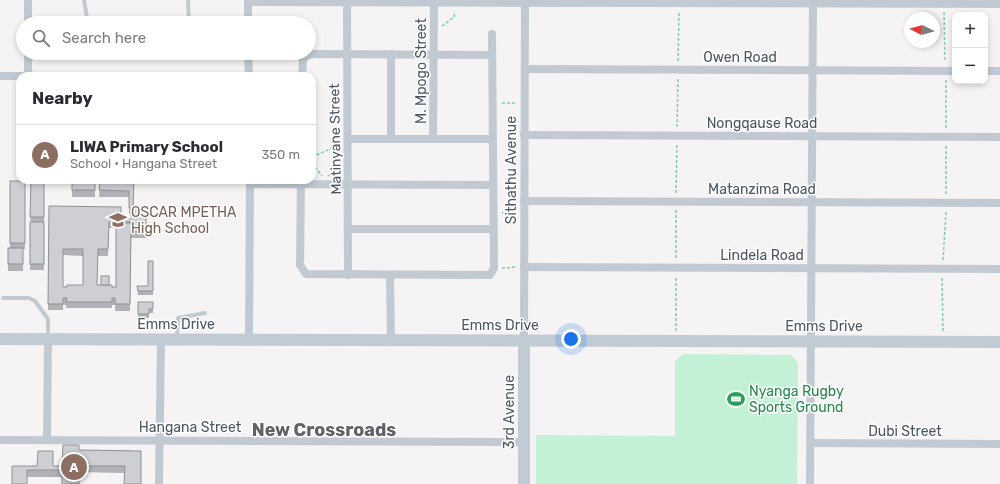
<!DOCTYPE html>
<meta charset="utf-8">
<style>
body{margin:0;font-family:Rubik,sans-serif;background:#f2f2f3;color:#2b2b33}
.controls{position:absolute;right:12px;top:12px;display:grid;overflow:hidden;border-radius:8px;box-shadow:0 2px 6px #0003}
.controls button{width:36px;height:36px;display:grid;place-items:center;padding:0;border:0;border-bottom:1px solid #e1e1e2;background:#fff;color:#2b2b33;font:20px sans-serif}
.compass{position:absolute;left:904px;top:12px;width:36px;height:36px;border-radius:50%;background:#fff;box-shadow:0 2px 6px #0003;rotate:276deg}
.you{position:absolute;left:571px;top:339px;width:14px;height:14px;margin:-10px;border:3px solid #fff;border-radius:50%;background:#1a73e8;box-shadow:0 0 0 6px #1a73e833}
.badge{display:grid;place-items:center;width:26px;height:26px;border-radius:50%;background:#b45309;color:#fff;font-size:13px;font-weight:700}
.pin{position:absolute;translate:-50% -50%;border:2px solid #fff;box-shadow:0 1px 4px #0006}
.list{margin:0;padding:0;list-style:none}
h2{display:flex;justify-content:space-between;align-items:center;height:52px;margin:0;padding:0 16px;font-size:17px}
h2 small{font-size:13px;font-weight:400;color:#7c7c81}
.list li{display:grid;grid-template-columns:26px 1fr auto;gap:12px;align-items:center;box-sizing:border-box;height:60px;padding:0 16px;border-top:1px solid #e1e1e2}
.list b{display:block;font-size:15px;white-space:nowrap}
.list p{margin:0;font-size:13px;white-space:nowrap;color:#7c7c81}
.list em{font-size:13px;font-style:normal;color:#7c7c81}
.icon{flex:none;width:22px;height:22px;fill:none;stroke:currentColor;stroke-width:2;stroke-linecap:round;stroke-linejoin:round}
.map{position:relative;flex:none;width:1000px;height:484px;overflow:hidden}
.search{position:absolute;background:#fff;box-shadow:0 2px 6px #0003;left:16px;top:16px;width:300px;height:44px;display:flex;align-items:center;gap:10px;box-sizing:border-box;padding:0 14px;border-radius:22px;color:#7c7c81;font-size:15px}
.panel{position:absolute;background:#fff;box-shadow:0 2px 6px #0003;left:16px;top:72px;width:300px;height:112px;border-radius:12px}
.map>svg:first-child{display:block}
</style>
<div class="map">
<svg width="1000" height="484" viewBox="0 0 1000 484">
<rect width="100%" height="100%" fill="#f5f3f3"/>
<polygon fill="#c3f1d5" points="683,354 791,355 798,363 797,484 536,484 536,435 675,436 675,361"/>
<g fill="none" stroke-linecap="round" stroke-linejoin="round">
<g stroke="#7ad0a6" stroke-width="1.5" stroke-dasharray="3 2" stroke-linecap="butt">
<polyline points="944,12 945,62"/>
<polyline points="442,26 454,17 455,12"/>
<polyline points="678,61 679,12"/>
<polyline points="502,103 516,103"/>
<polyline points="677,127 678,78"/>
<polyline points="946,128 946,80"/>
<polyline points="946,146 946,194"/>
<polyline points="312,157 339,145"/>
<polyline points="312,163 322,176"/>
<polyline points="328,176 339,167"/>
<polyline points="676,193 677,144"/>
<polyline points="676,210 676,259"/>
<polyline points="502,213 516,213"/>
<polyline points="943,260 946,212"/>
<polyline points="502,268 516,267"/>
<polyline points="942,278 943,332"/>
<polyline points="676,331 676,276"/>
</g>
<g stroke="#c1cad2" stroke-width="4">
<polyline points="84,0 88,23"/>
<polyline points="188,0 189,23"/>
<polyline points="3,298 29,298 35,301 48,319 48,338"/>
<polyline points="177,338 178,318 205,313"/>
</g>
<g stroke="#c1cad2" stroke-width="8">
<polyline points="248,0 248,23"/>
<polyline points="347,0 348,275"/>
<polyline points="248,2 1000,4"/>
<polyline points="28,23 28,0"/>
<polyline points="525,69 955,71"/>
<polyline points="985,71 1000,71"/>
<polyline points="28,75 28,53"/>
<polyline points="0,76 249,76 248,53"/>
<polyline points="302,76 303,59 310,54 492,55"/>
<polyline points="524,135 1000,137"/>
<polyline points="348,139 492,139"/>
<polyline points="391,139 391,54"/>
<polyline points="433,139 434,2"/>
<polyline points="301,180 300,265 306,274 490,275 494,268 492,34"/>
<polyline points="250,184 493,185"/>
<polyline points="524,201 1000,203"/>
<polyline points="348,229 493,229"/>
<polyline points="524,267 1000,269"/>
<polyline points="390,275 391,339"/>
<polyline points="249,338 250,180"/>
<polyline points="524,340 525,0"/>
<polyline points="0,440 524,442"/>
<polyline points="47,440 48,338"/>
<polyline points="811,443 1000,444"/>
<polyline points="159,484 161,339"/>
<polyline points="810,484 813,0"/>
</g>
<g stroke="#c1cbd6" stroke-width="12">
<polyline points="0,339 1000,342"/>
<polyline points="524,340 524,484"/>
</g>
</g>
<g fill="#b0b2b7" fill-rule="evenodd">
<polygon points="31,180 44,180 44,270 30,270"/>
<rect x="72" y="180" width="23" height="17"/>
<path d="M100,180h34l-1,28h13v30h-15l-1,73h-15v-6h-3v3h-46v-3h-3v5h-15l1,-104 72,12h10v-4h-2v-17h-30zM109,228h7v59h-4l-3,-2h-12l1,-29h10zM63,255l20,1v29l-20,2z"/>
<polygon points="10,181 25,181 25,249 23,249 23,271 8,271 8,248 10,248"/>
<polygon points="153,261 153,295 138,295 137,286 148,286"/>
<polygon points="138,302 153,302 153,313 149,313 149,318 138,318"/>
<polygon points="79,450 141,451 124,473 79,472 62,477 27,477 12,466 62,466"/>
</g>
<g fill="#cdcfd5" stroke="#909195" fill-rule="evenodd">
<polygon points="31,180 44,180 44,217 30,217"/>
<rect x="72" y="180" width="23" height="10"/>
<polygon points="100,180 134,180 133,208 129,208 129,191 99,190"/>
<rect x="10" y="181" width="15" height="62"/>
<path d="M49,206l72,1v11h10v-10h15v23h-15l-1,73h-15v-6h-3v4h-46l1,-4h-4v6h-15zM109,222h22v1h-15v64h-4v-2h-15l1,-36h10zM63,249h20v36h-16v2h-4z"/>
<rect x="30" y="222" width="14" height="42"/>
<rect x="8" y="248" width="15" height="16"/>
<polygon points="148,261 153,261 153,291 138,291 137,286 148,286"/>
<rect x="101" y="276" width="8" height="9"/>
<polygon points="138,302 153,302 153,309 149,309 149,314 138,314"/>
<polygon points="63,445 79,445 79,450 141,451 141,484 124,484 125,466 79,466 79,484 62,484 62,470 27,470 27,484 12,484 12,466 37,466 38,451 53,451 53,466 62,466"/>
</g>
<defs>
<g id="school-bare" transform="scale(1.38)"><path d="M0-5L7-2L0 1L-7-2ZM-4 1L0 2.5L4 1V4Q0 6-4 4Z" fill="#8d6e63" stroke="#fff" stroke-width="2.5" paint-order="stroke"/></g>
<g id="stadium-bare" transform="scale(1.38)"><path d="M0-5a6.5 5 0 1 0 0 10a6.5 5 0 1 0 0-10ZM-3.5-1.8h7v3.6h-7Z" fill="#2e9e5b" stroke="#fff" stroke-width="2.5" paint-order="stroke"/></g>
</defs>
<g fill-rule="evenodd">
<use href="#school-bare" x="118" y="220"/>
<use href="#stadium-bare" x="736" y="399"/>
</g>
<g text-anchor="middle" stroke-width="3" stroke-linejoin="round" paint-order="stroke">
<g font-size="14" fill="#4a5661" stroke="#fff">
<text x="740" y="62">Owen Road</text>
<text transform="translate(421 71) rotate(-90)" y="5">M. Mpogo Street</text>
<text x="762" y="128">Nongqause Road</text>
<text transform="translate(335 139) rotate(-91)" y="5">Matinyane Street</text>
<text transform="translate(511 170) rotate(-90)" y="5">Sithathu Avenue</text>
<text x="762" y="194">Matanzima Road</text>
<text x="762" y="260">Lindela Road</text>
<text x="176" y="329">Emms Drive</text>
<text x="500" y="330">Emms Drive</text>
<text x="824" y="331">Emms Drive</text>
<text transform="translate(509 412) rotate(-90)" y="5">3rd Avenue</text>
<text x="190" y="432">Hangana Street</text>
<text x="905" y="436">Dubi Street</text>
</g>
<g font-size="14" fill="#785e54" stroke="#fff" text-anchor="start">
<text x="131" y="217">OSCAR MPETHA<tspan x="131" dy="16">High School</tspan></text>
</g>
<g font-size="14" fill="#27864d" stroke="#fff" text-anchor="start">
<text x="749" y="396">Nyanga Rugby<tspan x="749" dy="16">Sports Ground</tspan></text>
</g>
<g font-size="18" font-weight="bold" fill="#5f6368" stroke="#fff">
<text x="324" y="436">New Crossroads</text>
</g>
</g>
</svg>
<div class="controls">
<button>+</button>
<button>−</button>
</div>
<svg class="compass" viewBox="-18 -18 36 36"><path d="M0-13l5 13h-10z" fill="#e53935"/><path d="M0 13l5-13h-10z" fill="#7c7c81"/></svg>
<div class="you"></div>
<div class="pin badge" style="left:74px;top:467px;background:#8d6e63">A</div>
<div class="search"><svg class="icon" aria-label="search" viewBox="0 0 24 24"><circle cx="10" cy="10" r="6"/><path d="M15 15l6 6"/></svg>Search here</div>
<section class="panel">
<h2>Nearby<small></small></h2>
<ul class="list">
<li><span class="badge" style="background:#8d6e63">A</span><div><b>LIWA Primary School</b><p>School · Hangana Street</p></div><em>350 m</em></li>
</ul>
</section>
</div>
